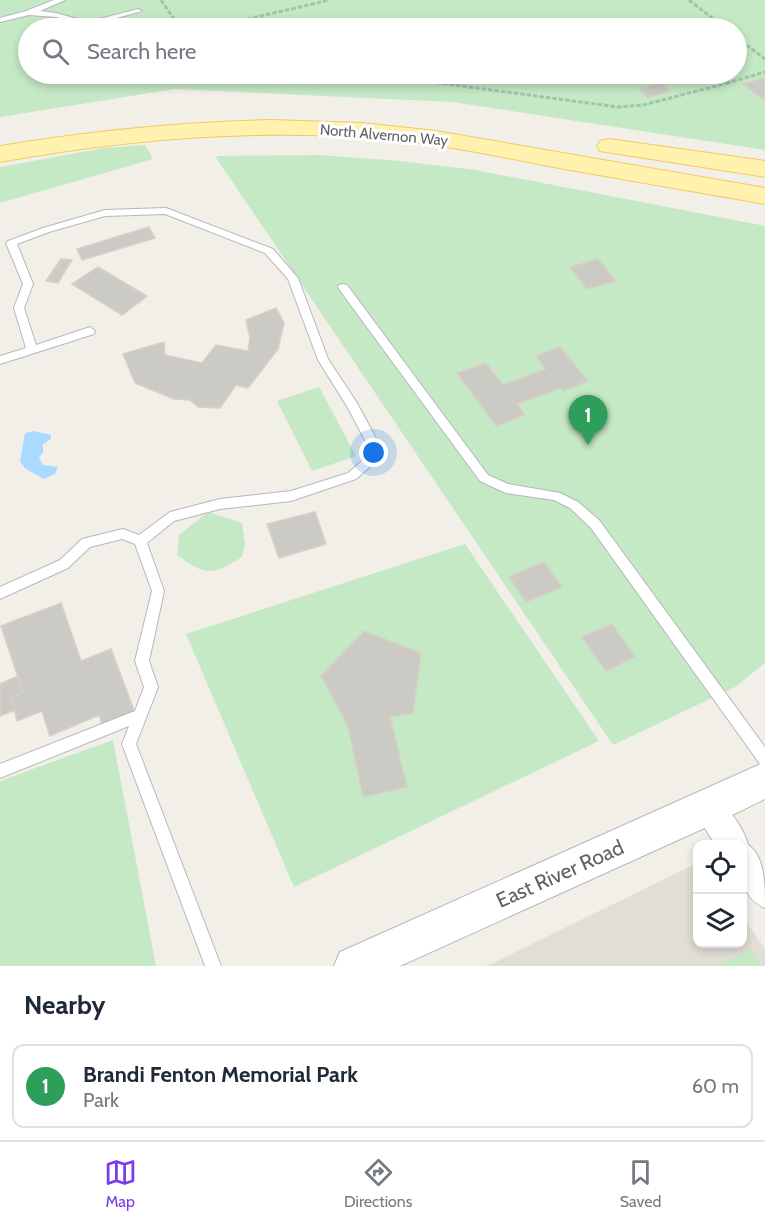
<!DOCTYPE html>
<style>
body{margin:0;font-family:Cabin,sans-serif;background:#f6f6f7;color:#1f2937}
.controls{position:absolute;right:18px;bottom:18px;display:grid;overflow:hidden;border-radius:12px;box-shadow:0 3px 9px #0003}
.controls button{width:54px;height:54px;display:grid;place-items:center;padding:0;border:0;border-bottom:2px solid #e0e1e3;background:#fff;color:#1f2937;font:30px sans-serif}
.you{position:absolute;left:374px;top:453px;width:21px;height:21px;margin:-15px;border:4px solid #fff;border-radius:50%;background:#1a73e8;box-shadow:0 0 0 9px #1a73e833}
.badge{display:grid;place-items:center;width:39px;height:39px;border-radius:50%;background:#7c3aed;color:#fff;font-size:20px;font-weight:700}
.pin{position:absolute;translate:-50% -50px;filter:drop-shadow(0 2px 3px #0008)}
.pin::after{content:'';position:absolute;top:32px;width:21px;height:18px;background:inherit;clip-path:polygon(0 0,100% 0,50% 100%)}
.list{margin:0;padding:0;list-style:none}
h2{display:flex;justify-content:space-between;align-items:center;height:78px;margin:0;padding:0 24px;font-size:26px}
h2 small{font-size:20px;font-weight:400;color:#747a83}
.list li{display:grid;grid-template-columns:39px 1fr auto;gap:18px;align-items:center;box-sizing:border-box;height:84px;margin:0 12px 12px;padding:0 12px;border:2px solid #e0e1e3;border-radius:12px}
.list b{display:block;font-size:22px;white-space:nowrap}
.list p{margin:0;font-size:20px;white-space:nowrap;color:#747a83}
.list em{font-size:20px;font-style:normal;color:#747a83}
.icon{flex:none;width:33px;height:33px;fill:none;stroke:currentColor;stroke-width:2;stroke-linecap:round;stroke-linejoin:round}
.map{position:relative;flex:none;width:765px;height:966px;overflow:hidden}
.search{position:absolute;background:#fff;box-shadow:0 3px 9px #0003;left:18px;right:18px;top:18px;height:66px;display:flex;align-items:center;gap:15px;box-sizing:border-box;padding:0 21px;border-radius:33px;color:#747a83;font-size:22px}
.sheet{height:174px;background:#fff}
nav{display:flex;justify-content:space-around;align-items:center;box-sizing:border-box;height:84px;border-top:2px solid #e0e1e3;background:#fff;font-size:16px;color:#747a83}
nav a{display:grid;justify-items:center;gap:3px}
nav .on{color:#7c3aed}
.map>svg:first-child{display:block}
</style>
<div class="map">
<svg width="765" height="966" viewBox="0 0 765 966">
<rect width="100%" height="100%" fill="#f1efe8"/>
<polygon fill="#e1ded6" points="697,863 698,944 742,944 743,917 765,949 765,966 487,966"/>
<g fill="#c5e8c5" fill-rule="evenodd">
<path d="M0,0h765v150l-312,-48 -278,-13 -175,28zM28,28h708v46h-708z"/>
<polygon points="145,145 153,159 0,203 0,167 104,148"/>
<polygon points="319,155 400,161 475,170 765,226 765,663 735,687 613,745 215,156"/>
<polygon points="319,387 356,456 312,471 277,401"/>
<path d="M208,512l34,11 3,21 -3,13c-31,18 -35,20 -65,-2l2,-20z"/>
<polygon points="465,544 599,741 294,887 186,634"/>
<polygon points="113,740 156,966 0,966 0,781"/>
<polygon points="750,949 761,966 718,966"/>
</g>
<polygon fill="#aadaff" points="34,431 51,435 51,439 43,444 43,453 39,457 43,465 58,467 55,474 44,479 26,469 20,462 25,433"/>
<g fill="#cccac5" stroke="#d6d1c6" stroke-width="1.5">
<polygon points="763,78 765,80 764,100 743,84"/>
<polygon points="661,83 670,91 648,98 639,89"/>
<polygon points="149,227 155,238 82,260 77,249"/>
<polygon points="61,259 72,260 58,283 46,281"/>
<polygon points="598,259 616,281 587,289 570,267"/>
<polygon points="98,267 147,296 122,315 72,284"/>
<polygon points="276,308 284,323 278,349 248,388 236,385 220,408 198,407 190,400 174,399 135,383 123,354 164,342 165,355 202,363 216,345 248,351 250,338 246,320"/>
<polygon points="560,347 588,381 563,391 561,388 517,404 525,415 496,426 457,373 486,363 503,385 546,369 536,356"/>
<polygon points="315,512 326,544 279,558 267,524"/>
<polygon points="544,562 562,587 526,602 509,577"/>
<polygon points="61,603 81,661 111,649 135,713 103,727 99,715 50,736 42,711 17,721 11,697 23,692 1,626"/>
<polygon points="612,624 635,657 606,671 582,637"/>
<polygon points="364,631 421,653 413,713 390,717 407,787 363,797 348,726 321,676"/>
<polygon points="18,676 23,692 11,697 15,710 0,716 0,684"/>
</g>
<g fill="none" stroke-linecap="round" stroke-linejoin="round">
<g stroke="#b5b8bc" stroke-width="2">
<g id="service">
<polygon points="54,0 65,0 40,11 56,13 88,22 138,9 142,11 88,26 56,17 29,15 0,22 0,18 26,11"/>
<polygon points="166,208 273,249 298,278 328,359 357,403 379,444 371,466 356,479 291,501 220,509 174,521 147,543 164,591 149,661 158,687 136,744 221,966 205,966 122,744 129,726 0,778 0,764 135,711 144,687 135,661 152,591 135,544 122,539 90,547 68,568 0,599 0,587 60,560 82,539 86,538 123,529 139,535 170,512 220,499 291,491 348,473 362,461 367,444 348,408 318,360 288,279 265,253 165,214 105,216 49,232 17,244 33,284 24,308 36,345 90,327 95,331 94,334 0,364 0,356 26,348 14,308 23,284 6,243 8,241 43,228 105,210"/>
<polygon points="343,284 347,285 488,475 508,484 560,493 578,502 599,520 765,747 765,766 760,764 591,528 570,508 554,500 506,493 480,481 339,289 338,287 339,285"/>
</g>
</g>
<g stroke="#b5b8bc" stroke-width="2">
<path id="minor" d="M707,794c17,6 37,33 41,51 17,10 17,42 17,63 -27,-12 -23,-38 -23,-64h-27l-23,-36 5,-10z"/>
</g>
<g stroke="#b5b8bc" stroke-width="2">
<polygon id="tertiary" points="765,762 765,799 720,821 400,966 334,966 340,952"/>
</g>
<g stroke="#f2c960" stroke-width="2">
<g id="primary">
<path d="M271,120l91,3 74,8 329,57v16c-69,-12 -137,-24 -206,-36 -58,-11 -116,-24 -175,-29 -128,-11 -257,0 -384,23v-16c90,-15 179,-24 271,-26z"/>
<polygon points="609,139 765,161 765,177 600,151 597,146 600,141"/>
</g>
</g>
<g stroke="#9cc7a9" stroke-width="3" stroke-dasharray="4.5 2" stroke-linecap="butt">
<polyline points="161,0 180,28"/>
<polyline points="689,0 725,28"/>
<polyline points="209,28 330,0"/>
<polyline points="736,37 765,59"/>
<polyline points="372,74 618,107 643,105 728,83"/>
<polyline points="716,74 728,83 765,72"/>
</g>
<use href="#service" fill="#fff" fill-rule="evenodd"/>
<use href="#minor" fill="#fff" fill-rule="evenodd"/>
<use href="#tertiary" fill="#fff" fill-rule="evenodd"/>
<use href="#primary" fill="#fff2af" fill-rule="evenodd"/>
</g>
<g text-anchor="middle" stroke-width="6" stroke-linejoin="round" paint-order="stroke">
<g font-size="15" fill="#5f6368" stroke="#fff">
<text transform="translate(384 135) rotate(5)" y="5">North Alvernon Way</text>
</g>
<g font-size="21" fill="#5f6368" stroke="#fff">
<text transform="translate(560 874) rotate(-24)" y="7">East River Road</text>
</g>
</g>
</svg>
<div class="controls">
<button><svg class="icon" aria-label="locate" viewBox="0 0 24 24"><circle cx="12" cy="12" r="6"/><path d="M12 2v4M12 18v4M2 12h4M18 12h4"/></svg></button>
<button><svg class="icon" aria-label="layers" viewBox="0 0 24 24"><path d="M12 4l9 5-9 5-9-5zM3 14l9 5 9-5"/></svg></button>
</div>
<div class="you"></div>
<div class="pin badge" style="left:588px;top:445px;background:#2e9e5b">1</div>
<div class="search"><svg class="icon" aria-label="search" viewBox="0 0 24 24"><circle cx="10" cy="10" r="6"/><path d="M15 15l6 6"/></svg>Search here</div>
</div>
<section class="sheet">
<h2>Nearby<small></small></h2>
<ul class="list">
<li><span class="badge" style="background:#2e9e5b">1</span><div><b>Brandi Fenton Memorial Park</b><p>Park</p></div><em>60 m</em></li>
</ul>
</section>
<nav>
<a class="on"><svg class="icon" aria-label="map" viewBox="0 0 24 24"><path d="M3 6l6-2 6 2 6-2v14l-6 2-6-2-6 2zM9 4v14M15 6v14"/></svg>Map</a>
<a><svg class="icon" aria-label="directions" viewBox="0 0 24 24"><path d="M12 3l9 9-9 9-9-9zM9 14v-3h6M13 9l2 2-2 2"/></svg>Directions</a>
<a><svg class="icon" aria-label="saved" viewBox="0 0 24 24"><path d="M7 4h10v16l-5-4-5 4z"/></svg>Saved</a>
</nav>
